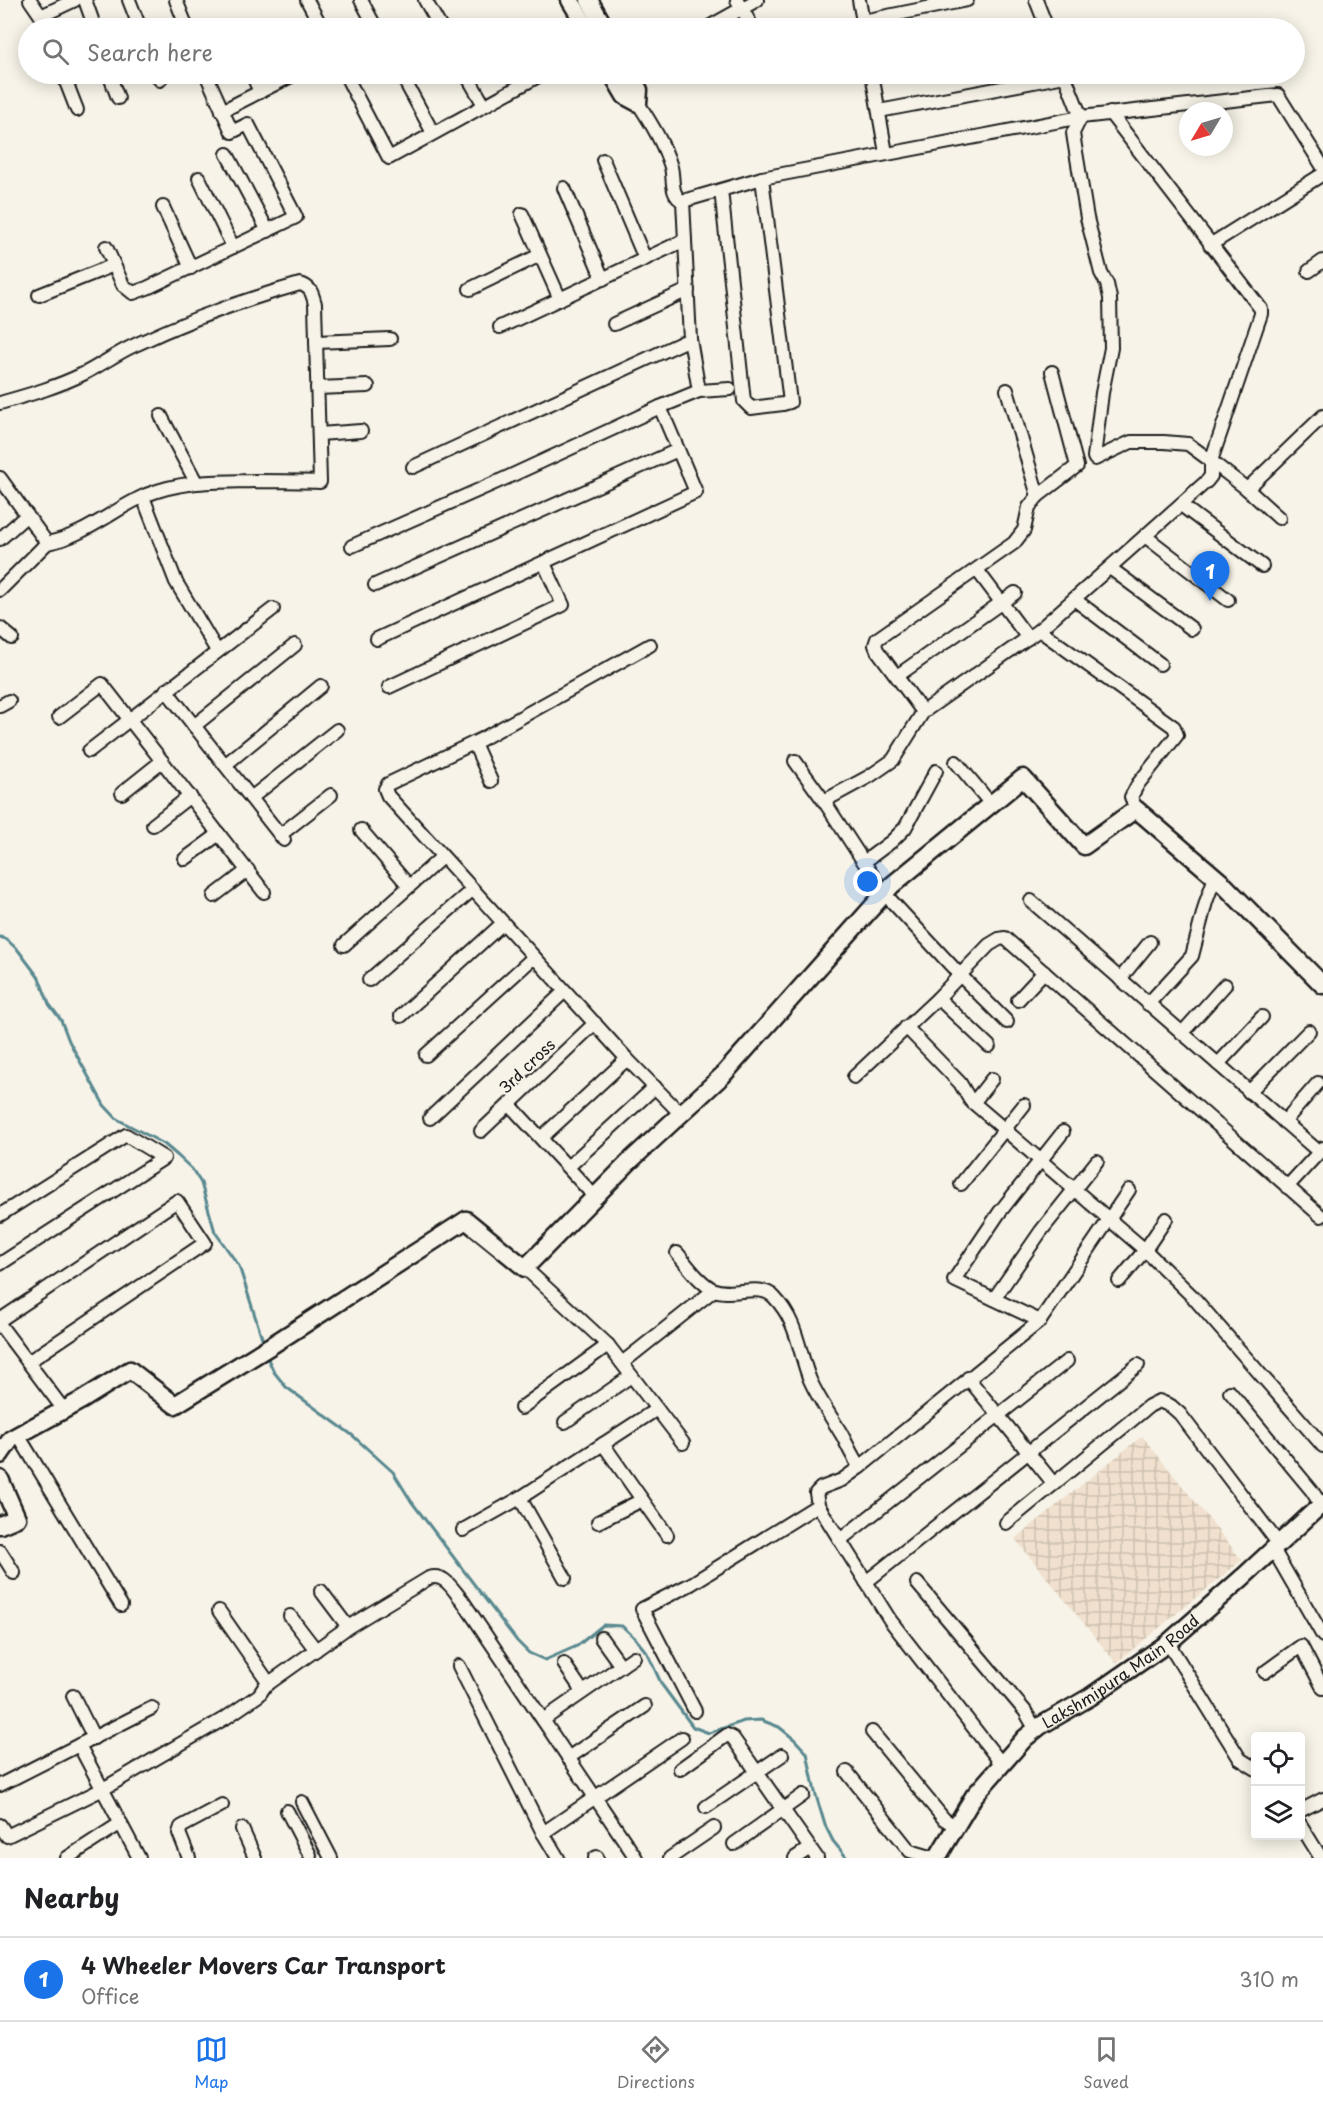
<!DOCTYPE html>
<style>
body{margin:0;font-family:"Playpen Sans",sans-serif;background:#f6f6f6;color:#202124}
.controls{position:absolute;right:18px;bottom:18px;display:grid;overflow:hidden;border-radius:6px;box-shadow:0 3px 15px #0003}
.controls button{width:54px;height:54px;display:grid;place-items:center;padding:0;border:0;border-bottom:2px solid #e0e0e0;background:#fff;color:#202124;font:30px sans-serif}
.compass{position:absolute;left:1179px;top:102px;width:54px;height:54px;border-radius:50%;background:#fff;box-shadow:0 3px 15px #0003;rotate:232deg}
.you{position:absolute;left:868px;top:882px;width:21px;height:21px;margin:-15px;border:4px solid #fff;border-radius:50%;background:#1a73e8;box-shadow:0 0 0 9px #1a73e833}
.badge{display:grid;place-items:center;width:39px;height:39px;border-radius:50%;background:#1a73e8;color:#fff;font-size:20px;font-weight:700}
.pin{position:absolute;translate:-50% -50px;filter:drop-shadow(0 2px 3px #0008)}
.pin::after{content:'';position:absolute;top:32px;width:21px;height:18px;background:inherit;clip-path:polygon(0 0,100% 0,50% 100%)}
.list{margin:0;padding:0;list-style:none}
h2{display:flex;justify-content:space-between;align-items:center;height:78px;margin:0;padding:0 24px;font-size:26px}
h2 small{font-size:20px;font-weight:400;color:#757577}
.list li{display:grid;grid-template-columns:39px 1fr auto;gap:18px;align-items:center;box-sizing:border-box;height:84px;padding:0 24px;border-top:2px solid #e0e0e0}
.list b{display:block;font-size:22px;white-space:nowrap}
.list p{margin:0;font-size:20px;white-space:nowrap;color:#757577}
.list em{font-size:20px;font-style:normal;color:#757577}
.icon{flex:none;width:33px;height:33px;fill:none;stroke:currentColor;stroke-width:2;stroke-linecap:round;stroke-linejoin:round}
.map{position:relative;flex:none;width:1323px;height:1858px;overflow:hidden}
.search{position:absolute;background:#fff;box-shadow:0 3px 15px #0003;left:18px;right:18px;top:18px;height:66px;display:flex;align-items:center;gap:15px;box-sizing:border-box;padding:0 21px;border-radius:33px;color:#757577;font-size:22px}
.sheet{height:162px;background:#fff}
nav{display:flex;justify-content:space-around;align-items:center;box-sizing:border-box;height:84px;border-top:2px solid #e0e0e0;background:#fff;font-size:16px;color:#757577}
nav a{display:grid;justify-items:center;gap:3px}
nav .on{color:#1a73e8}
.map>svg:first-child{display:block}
</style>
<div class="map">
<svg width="1323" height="1858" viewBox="0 0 1323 1858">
<defs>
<pattern id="industrial-grid" width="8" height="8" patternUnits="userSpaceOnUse" patternTransform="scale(1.5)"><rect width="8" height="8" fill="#f0e0cd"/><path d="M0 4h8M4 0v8" fill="none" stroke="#cdc0af"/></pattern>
</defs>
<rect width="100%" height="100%" fill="#f7f3e8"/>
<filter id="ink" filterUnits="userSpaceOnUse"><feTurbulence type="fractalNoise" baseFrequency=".0167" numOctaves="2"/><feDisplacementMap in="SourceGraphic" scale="12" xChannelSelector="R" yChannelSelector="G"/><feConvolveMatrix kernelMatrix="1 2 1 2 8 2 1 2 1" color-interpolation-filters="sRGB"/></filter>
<g filter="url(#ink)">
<polygon fill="url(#industrial-grid)" points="1142,1436 1242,1560 1116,1663 1015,1539"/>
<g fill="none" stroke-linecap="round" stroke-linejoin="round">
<g stroke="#58888f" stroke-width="3">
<polyline points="0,937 6,939 18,950 39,978 49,1004 61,1020 69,1041 104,1105 117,1119 164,1144 178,1156 192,1169 201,1183 215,1232 239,1266 263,1341"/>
<polyline points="267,1357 274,1372 286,1387 352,1435 393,1472 411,1501 517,1641 529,1653 545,1660 577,1646 603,1625 622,1626 635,1638 647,1653 662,1685 693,1727 709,1733 744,1721 761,1720 779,1727 794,1739 807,1753 815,1792 825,1825 833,1841 847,1858"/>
</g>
<g stroke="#1c1c1c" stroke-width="16">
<g id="street">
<polyline points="30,0 41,16 46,28"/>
<polyline points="85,0 95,28"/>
<polyline points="129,0 140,28"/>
<polyline points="176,0 187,28"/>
<polyline points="307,0 322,28"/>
<polyline points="361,0 376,28"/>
<polyline points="425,0 441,28"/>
<polyline points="737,0 753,28"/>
<polyline points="859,0 864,27"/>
<polyline points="1036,0 1047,28"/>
<polyline points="41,16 75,0"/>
<polyline points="863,21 967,0"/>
<polyline points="707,28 757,0"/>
<polyline points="63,74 77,110"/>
<polyline points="109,74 118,98"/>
<polyline points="157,74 160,80"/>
<polyline points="252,74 260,92"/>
<polyline points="345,74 389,158 542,74"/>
<polyline points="401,74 433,133"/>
<polyline points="466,74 484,105"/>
<polyline points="872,74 886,153"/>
<polyline points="1064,74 1081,117 1073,133 1074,140 1087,218 1101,273 1107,284 1110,298 1111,348 1102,393 1094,457 1095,459 1131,442 1164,442 1188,444 1211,461 1261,314 1261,309 1110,113"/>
<path d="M638,103c13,20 26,41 33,64 3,12 -1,29 12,34"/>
<polyline points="222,111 295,74"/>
<polyline points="879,111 1065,76"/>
<polyline points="227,154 268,231"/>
<polyline points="603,160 645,259"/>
<polyline points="199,178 233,247"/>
<polyline points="762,178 1081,117 1278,95 1323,167"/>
<polyline points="564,188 603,279"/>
<polyline points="163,207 191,268"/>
<polyline points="522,214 560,299"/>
<polyline points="1210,245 1323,174"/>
<polyline points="106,247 123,285 133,293 147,288 296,217 248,124 232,132 206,74"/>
<polyline points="1309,271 1323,261"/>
<polyline points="470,289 540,255"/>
<polyline points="39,295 114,265"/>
<polyline points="614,324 688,290"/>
<polyline points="500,327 685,240"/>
<polyline points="316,342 390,339"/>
<polyline points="317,388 368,386"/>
<polyline points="1007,390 1038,496"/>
<polyline points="699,391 730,389"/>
<path d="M0,403c28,-8 57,-16 83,-29 18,-9 34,-21 52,-29 53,-25 108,-45 165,-61 11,3 12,9 15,20l5,178c-21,-1 -43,-1 -65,-1 -39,1 -71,-1 -109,14 -34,15 -61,41 -99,48"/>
<polyline points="660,407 699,391 690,339 683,201 762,178 790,402 783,404 751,408 744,401 721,190"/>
<polyline points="161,416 196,482"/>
<polyline points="319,434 361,431"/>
<polyline points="413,467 690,339"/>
<polyline points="0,478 47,543 0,590"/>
<polyline points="1247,489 1323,416"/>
<polyline points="143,497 176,582 217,651"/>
<polyline points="1181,505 1262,566"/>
<polyline points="1145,536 1228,600"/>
<polyline points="0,539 27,515"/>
<polyline points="352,546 506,478 660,407 696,492 377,639"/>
<polyline points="1110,568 1192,629"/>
<polyline points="977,570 1028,638"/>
<polyline points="375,585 678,450"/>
<polyline points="1074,599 1160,664"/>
<polyline points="0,628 12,638"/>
<polyline points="1039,630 1174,727 1177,735 1138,784 1131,797 1136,809"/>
<polyline points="650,645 482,739 388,784 385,789 388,796 627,1059 681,1114"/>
<polyline points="897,676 1015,593"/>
<polyline points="389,687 563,605 544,563"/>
<polyline points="166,690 284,840"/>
<polyline points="0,706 9,701"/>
<polyline points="923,712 877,650 875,645 877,639 1014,543 1024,530 1029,507 1038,496 1077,466 1052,372"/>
<polyline points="59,717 102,684 264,892"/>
<polyline points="194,726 295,645"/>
<polyline points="474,743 491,781"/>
<polyline points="89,751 273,609"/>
<polyline points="795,761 824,801 884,893 960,975 1007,1022"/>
<polyline points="956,762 991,804"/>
<polyline points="225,765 321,686"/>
<polyline points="122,793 162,761"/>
<polyline points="251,798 337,730"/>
<polyline points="824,801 870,776 893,760 923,712 1039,630 1207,481 1211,476 1211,461 1247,489 1279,518"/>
<polyline points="153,825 190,796"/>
<polyline points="361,830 409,886"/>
<polyline points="280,835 331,795"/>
<polyline points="185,859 219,834"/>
<polyline points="864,862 892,841 905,828 936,771"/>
<polyline points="214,896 248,870"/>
<polyline points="1031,901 1319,1152"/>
<polyline points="344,945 442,857"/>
<polyline points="1120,979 1150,942"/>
<polyline points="369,980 472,890"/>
<polyline points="938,998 989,1046"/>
<polyline points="1018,1000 1044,972"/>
<polyline points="1148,1004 1192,956 1206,902 1215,877"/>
<polyline points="401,1016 503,923"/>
<polyline points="906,1027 960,1083 970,1100 1145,1250 1193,1297 1323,1446"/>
<polyline points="1182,1033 1225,985"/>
<polyline points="426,1055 534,957"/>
<polyline points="1218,1064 1262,1017"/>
<polyline points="854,1077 938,998 989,945 999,939 1005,938 1321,1216"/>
<polyline points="1249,1092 1309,1031"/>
<polyline points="973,1103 992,1079"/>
<polyline points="510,1105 595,1197"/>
<polyline points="430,1118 565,991"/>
<polyline points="1284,1122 1318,1083"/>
<polyline points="481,1131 595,1023"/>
<polyline points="541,1138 627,1059"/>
<polyline points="568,1167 655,1087"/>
<polyline points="961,1184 1024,1105"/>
<polyline points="1287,1187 1323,1148"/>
<polyline points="0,1215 126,1135 164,1158 0,1264"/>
<path d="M677,1253c11,13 21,28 35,36 19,9 48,-7 62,8 24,25 24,53 36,83 9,20 21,36 32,55 6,11 10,22 18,32l-18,13 -21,8 -5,5 2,12 72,115 111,143"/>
<polyline points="525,1268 608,1345 683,1443"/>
<polyline points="1119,1281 1145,1250 1166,1219"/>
<polyline points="994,1299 1041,1231 1097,1161"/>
<polyline points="0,1320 177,1201 205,1243 28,1362"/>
<polyline points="1040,1321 954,1280 999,1213 1063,1132"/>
<polyline points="0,1325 64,1410"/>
<polyline points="622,1363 714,1290"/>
<polyline points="968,1378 1054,1484"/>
<polyline points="1230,1392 1312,1491 1321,1505"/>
<polyline points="521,1408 608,1345"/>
<polyline points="565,1422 631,1376"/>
<polyline points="18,1435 121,1605"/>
<polyline points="603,1444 667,1535"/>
<polyline points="860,1467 1040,1321 1129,1190"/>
<polyline points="520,1498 565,1578"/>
<polyline points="598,1522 642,1500"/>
<polyline points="1006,1523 1149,1406 1159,1401 1171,1406 1180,1414 1278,1543"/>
<polyline points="463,1530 520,1498 657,1409"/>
<polyline points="840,1540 1067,1361"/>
<polyline points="1273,1549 1323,1636"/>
<polyline points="0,1551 14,1573"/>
<polyline points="866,1582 1138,1365"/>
<polyline points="917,1583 1025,1711 1036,1730"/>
<polyline points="321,1591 348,1627"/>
<polyline points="219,1611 269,1683"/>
<polyline points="290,1616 316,1650"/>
<polyline points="601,1638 621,1666"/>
<polyline points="1168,1643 1240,1759 1256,1769"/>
<polyline points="564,1664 583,1692"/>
<polyline points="459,1666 543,1833 558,1858"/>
<polyline points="1265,1672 1301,1646 1323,1688"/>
<polyline points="73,1696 94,1738"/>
<polyline points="695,1711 642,1609 691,1584 818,1505"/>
<polyline points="543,1720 634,1657"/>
<polyline points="872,1732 944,1819 955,1826"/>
<polyline points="79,1745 139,1858"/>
<polyline points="568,1758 645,1706"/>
<polyline points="680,1769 727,1735 733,1738 817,1858"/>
<polyline points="847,1772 910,1851 934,1858"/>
<polyline points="0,1785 152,1708"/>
<polyline points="302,1802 331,1858"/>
<polyline points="706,1807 782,1755"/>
<polyline points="287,1811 310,1855"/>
<polyline points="1300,1811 1323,1799"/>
<polyline points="1300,1824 1321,1858"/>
<path d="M0,1825l7,11 96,-47 124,-72 32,-22 6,-9 83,-59 81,-49c16,-5 23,11 33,22l174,258"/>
<polyline points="242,1829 255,1858"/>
<polyline points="543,1833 682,1738"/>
<polyline points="734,1844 803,1795"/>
<polyline points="67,1858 121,1823"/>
<polyline points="189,1858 179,1833 181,1827 222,1805"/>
<polyline points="595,1858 597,1857"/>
<polyline points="670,1858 714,1828"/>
<polyline points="795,1858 810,1848"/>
</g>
</g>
<g stroke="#1c1c1c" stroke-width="21">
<g id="secondary">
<polyline points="570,0 587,28"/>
<polyline points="589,0 605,28"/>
<polyline points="612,74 625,96 638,103 639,90 630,74"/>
<polyline points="0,1455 11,1439 82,1400 130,1370 175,1405 272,1345 466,1220 525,1268 631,1160 723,1075 892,885 1023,778 1084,846 1136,809 1221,882 1323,985"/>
<polyline points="0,1479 17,1518 0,1525"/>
<path id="s1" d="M937,1858l37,-62 51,-58 15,-12 50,-29 78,-54 75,-66 80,-74"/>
</g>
</g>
<use href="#street" stroke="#f7f3e8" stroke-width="12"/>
<use href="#secondary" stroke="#f7f3e8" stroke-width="16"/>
</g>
</g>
<g text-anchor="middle" stroke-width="4.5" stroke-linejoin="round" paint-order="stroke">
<g font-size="16" fill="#1c1c1c" stroke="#f7f3e8">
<text transform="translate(527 1066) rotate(-44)" y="6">3rd cross</text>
<text dy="6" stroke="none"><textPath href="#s1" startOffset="266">Lakshmipura Main Road</textPath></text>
</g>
</g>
</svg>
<div class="controls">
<button><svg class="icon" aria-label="locate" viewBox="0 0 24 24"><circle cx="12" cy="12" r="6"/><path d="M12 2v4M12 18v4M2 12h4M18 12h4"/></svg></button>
<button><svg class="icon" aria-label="layers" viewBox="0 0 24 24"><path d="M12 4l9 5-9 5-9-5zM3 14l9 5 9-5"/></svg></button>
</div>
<svg class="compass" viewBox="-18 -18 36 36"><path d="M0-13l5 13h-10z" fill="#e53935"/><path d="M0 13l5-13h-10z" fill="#757577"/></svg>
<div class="you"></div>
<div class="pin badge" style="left:1210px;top:601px">1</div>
<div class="search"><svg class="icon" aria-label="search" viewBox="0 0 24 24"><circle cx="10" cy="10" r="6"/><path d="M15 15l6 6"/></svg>Search here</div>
</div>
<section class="sheet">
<h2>Nearby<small></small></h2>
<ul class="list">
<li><span class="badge">1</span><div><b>4 Wheeler Movers Car Transport</b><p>Office</p></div><em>310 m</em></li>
</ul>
</section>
<nav>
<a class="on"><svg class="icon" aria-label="map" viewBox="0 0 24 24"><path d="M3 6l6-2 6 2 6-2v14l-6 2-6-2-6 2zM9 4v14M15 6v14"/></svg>Map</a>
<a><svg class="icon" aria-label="directions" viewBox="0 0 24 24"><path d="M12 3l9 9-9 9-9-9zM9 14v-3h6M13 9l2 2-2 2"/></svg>Directions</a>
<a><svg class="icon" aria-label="saved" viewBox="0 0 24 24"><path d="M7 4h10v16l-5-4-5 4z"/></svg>Saved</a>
</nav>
